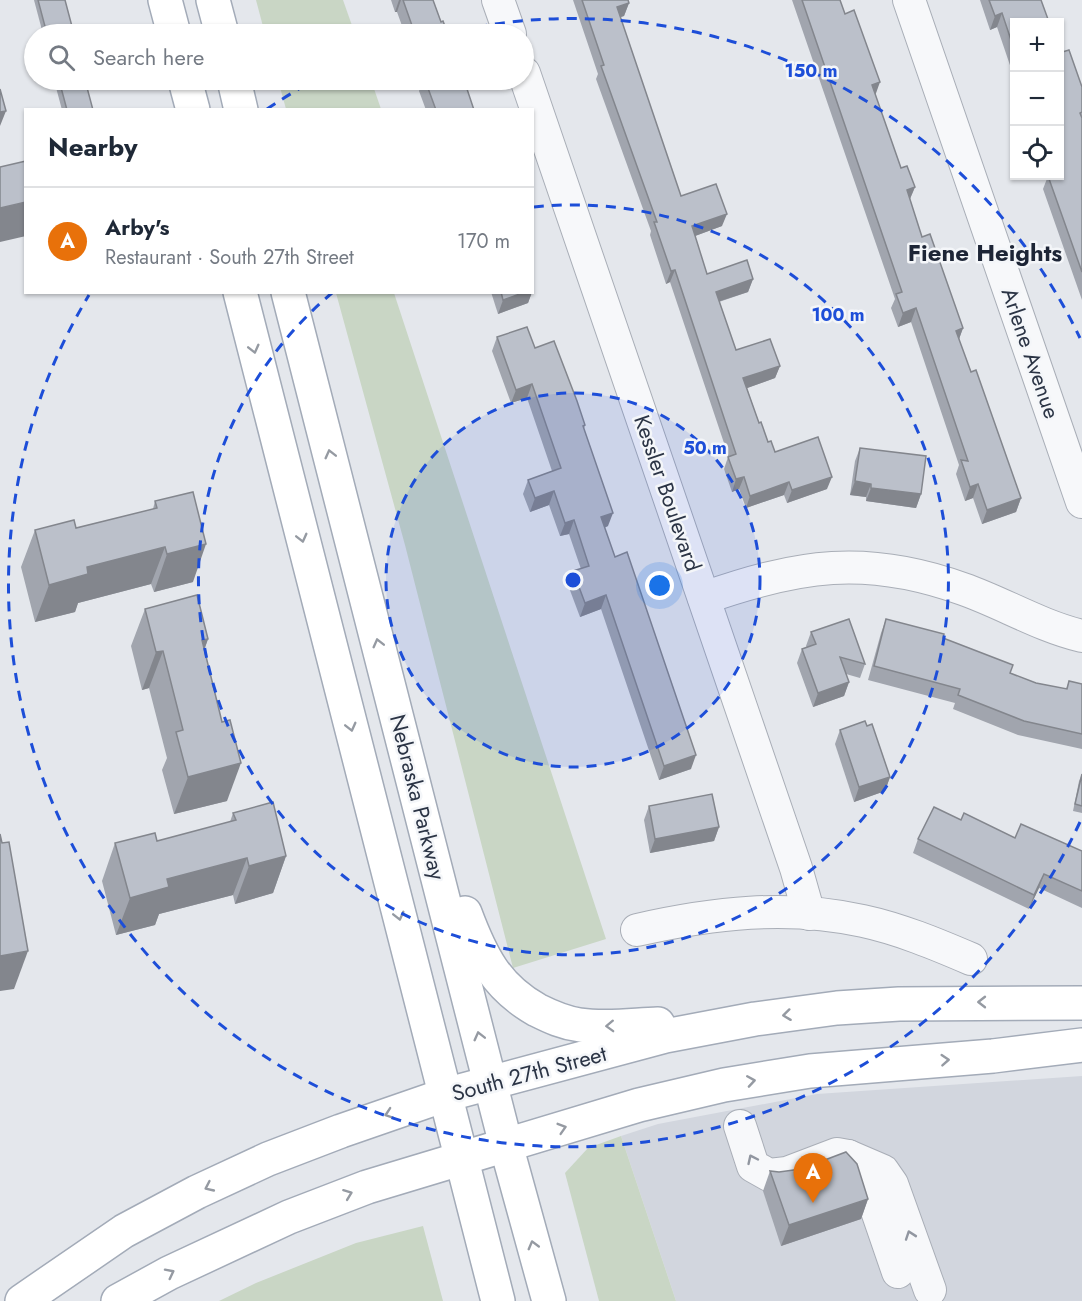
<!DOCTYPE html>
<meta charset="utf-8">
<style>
body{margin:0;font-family:Jost,sans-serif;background:#f6f6f7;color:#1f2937}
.controls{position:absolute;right:18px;top:18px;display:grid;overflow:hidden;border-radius:0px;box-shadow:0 2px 4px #0004}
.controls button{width:54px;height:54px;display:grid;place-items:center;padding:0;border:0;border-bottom:2px solid #e0e1e3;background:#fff;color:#1f2937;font:30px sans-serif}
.you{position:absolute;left:660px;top:586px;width:21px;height:21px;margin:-15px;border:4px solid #fff;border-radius:50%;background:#1a73e8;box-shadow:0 0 0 9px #1a73e833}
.badge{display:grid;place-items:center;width:39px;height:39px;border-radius:50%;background:#0b8043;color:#fff;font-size:20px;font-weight:700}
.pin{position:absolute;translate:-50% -50px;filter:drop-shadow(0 2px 3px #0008)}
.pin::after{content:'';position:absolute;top:32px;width:21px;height:18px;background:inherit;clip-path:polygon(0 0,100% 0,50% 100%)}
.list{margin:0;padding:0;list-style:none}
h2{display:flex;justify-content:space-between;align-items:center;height:78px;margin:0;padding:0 24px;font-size:26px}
h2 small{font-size:20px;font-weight:400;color:#747a83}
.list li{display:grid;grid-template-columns:39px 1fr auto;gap:18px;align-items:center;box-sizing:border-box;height:108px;padding:0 24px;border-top:2px solid #e0e1e3}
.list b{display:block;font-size:22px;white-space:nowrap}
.list p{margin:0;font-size:20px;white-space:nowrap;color:#747a83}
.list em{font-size:20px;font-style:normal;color:#747a83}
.icon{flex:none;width:33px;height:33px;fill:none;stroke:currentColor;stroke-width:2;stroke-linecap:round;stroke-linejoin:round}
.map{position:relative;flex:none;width:1082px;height:1301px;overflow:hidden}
.search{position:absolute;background:#fff;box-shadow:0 2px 4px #0004;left:24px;top:24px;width:510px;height:66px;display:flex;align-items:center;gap:15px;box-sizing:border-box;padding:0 21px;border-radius:33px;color:#747a83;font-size:22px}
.panel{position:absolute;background:#fff;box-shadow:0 2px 4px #0004;left:24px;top:108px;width:510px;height:186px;border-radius:0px}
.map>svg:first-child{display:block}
</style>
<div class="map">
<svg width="1082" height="1301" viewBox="0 0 1082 1301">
<rect width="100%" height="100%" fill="#e4e7ec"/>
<polygon fill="#d2d6de" points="1082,1076 1082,1301 676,1301 621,1136 658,1124 817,1094"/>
<g fill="#c9d6c5">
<polygon points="256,0 343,0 355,34 265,34"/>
<polygon points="278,80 371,80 381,109 286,109"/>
<polygon points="336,293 394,293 606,939 513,968 405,545"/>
<polygon points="621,1136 676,1301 599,1301 565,1173 588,1148"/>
<polygon points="423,1226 443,1301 219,1301 256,1283 356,1243"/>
</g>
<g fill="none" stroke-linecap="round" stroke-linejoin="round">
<g stroke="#a9aeb7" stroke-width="34">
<g id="minor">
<polyline points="498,0 510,34"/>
<polyline points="909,0 1082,502"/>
<polyline points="524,73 796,868 809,914"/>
<path d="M704,598c94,-33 162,-44 259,-9 40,14 77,37 119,47"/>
<path d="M637,930c75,-17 151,-26 226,-9 37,8 73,23 108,38"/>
<polyline points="740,1126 753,1166 769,1175 787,1173 837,1154 848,1156 883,1171 892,1184 930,1290"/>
<polyline points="848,1156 865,1176 898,1272"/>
</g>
</g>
<g stroke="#a3abb8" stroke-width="36">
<g id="major">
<polyline points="165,0 174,34"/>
<polyline points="213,0 222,34"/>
<polyline points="185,80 193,110"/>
<polyline points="234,80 241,110"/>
<polyline points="240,292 498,1301"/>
<polyline points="288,292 506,1145 549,1301"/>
<path d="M465,913c16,43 31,74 72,97 14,7 27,13 43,15 26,4 52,0 78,-1"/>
<polyline points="22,1301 124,1231 197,1192 268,1159 341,1131 445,1095 665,1036 755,1019 837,1008 899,1004 1082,1003"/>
<polyline points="118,1301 169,1273 289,1217 367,1187 639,1105 724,1085 810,1071 993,1056 1082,1045"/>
</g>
</g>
<use href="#minor" stroke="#f7f8fa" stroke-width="32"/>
<use href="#major" stroke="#fff" stroke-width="33"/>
</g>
<g fill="#a1a5ae">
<polygon points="34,0 65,0 74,34 43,34"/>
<polygon points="391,0 433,0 441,22 448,34 405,34 397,12 395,12"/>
<polygon points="573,0 628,0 629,3 624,16 620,17 681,196 722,226 695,236 707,274 753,279 748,292 719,302 736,350 780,366 775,378 747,388 759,423 768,442 775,452 827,489 787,503 784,495 746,508 739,489 732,492 724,469 728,457 725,446 670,282 666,284 650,235 651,231 596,79 598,74"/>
<polygon points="792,0 840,0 875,94 901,168 915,187 910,199 922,237 963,328 959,339 971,372 1021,498 1016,512 982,524 973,498 965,501 956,474 959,465 911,322 898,327 891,308 895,299"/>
<polygon points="980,0 1041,0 1014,22 1014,77 997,27 990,30"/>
<polygon points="54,80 85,80 93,110 62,110"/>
<polygon points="420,80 464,80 474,110 426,110 419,91 422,84"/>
<polygon points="1082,87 1082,300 1043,189 1048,176 1059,176"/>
<polygon points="491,292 532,292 528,303 498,314"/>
<polygon points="497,337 535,348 585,425 584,429 608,526 604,528 691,769 659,780 601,609 580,617 568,585 573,571 581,569 569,534 560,536 549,505 530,512 523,494 528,480 552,471 527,398 511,403 492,351"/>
<polygon points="860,448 921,494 916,508 866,501 866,497 850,495 855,461"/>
<polygon points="155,501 193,582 154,592 151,584 78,603 75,612 35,622 21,567 35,530 76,528 153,509"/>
<polygon points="145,609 208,639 204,650 227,801 174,814 162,770 167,758 149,688 142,690 131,646"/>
<polygon points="886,619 943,638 1010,673 1036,683 1066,689 1069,681 1082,684 1082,749 1018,735 953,709 955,703 868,680 881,633"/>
<polygon points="811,632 865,664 860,678 846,674 849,682 844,696 813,707 797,663 802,649 807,648 806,646"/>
<polygon points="840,730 890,777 885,791 854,802 835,744"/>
<polygon points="1082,774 1082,813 1073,811 1079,781"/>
<polygon points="649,806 719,827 714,841 650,853 644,820"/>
<polygon points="233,813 286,856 273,893 235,904 233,895 159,914 155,925 116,935 102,881 115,843 157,841 230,822"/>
<polygon points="961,820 1015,838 1082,851 1082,908 1039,888 1029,909 913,853 918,839"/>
<polygon points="770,1171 868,1199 861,1219 781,1246 763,1191"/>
</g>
<g fill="#83868d">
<polygon points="399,0 401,0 397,12 395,12"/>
<polygon points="629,3 624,16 612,20 617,7"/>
<polygon points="1002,13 997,27 990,30 995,16"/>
<polygon points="880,82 875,96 872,85"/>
<polygon points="6,111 0,126 0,112"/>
<polygon points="915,187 909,201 907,190"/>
<polygon points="26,202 26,236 0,242 0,208"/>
<polygon points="727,214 722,226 687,239 692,226"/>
<polygon points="675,270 670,282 666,284 671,271"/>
<polygon points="753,279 748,292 711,304 716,292"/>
<polygon points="525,292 532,292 528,303 498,314 503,300"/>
<polygon points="916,308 911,322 898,327 903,313"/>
<polygon points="963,328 958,342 956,331"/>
<polygon points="780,366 775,378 739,391 743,378"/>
<polygon points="532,384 527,398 511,403 516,390"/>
<polygon points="744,477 739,489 732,492 736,479"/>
<polygon points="832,477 827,489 787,503 792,490"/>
<polygon points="855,481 871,484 866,497 850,495"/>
<polygon points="789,482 784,495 746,508 750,496"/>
<polygon points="978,484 973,498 965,501 970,487"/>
<polygon points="871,488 921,494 916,508 866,501"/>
<polygon points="554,491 549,505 530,512 535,498"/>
<polygon points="1021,498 1016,512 982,524 987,510"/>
<polygon points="613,513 608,526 596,531 601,517"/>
<polygon points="574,520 569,534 560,536 565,523"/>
<polygon points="206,544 193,582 154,592 167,554"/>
<polygon points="165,547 151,584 78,603 75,612 35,622 49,585 87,567"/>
<polygon points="606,595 601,609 580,617 585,603"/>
<polygon points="208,639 195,676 202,640"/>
<polygon points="163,651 149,688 142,690 156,652"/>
<polygon points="849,682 844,696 813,707 818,693"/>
<polygon points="696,755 691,769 659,780 664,766"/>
<polygon points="241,763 227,801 174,814 188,777"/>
<polygon points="890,777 885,791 854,802 859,787"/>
<polygon points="719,827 714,841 650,853 655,839"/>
<polygon points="286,856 273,893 235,904 249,866"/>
<polygon points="247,858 233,895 159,914 155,925 116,935 130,898 167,879"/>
<polygon points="1044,874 1039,888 1029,909 1034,895"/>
<polygon points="28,951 14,989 0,991 0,956"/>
<polygon points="868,1199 861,1219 781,1246 789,1225"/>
</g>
<g fill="#bbc0ca" stroke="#83868d" stroke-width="1.5">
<polygon points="38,0 65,0 74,34 47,34"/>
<polygon points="403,0 433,0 441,22 443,21 448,34 415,34"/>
<polygon points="582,0 628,0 629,3 617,7 681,196 716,184 727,214 692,226 707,274 747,260 753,279 716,292 736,350 770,339 780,366 743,378 759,423 761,422 768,442 771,441 775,452 818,437 832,477 792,490 789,482 750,496 744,477 736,479 728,457 736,454 729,433 675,270 671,271 654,222 657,222 601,66 604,65"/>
<polygon points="802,0 840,0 845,14 854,10 880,82 872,85 901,168 907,166 915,187 907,190 922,237 930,234 963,328 956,331 971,372 976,370 1021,498 987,510 978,484 970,487 961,460 968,461 916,308 903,313 896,294 902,292"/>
<polygon points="989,0 1041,0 1049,22 1014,22 1014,49 1002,13 995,16"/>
<polygon points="1069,50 1082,87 1082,112 1080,113 1082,118 1082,272 1048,176 1059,176 1059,53"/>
<polygon points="59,80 85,80 93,110 67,110"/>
<polygon points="425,80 464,80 474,110 436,110"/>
<polygon points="0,89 6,111 0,112"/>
<polygon points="26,161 26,202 0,208 0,167"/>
<polygon points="501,292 525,292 503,300"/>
<polygon points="527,327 535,348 554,341 577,401 585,425 583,426 613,513 601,517 615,557 627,552 696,755 664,766 606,595 585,603 573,571 589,566 574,520 565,523 554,491 535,498 528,480 561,468 532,384 516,390 497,337"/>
<polygon points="860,448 926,456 921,494 871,488 871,484 855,481"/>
<polygon points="193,492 206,544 167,554 165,547 87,567 88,574 49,585 35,530 74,520 76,528 157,508 155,501"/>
<polygon points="197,595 208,639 202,640 222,722 230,720 241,763 188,777 176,732 183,730 163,651 156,652 145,609"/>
<polygon points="849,619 865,664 840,657 849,682 818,693 802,649 816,644 811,632"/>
<polygon points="886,619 944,634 943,638 1013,665 1010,673 1036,683 1067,689 1069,681 1082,684 1082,734 1024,721 958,695 960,689 874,666"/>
<polygon points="865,721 867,726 872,724 890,777 859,787 840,730"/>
<polygon points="1082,774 1082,806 1075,804"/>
<polygon points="712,794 719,827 655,839 649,806"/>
<polygon points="273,802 286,856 249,866 247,858 167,879 169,887 130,898 115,843 155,833 157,841 236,820 233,813"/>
<polygon points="934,807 961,820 964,813 1015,838 1021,824 1082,851 1082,891 1044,874 1034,895 918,839"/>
<polygon points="0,834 2,843 9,842 28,951 0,956"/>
<polygon points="846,1152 857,1164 868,1199 789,1225 770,1171 779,1172 801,1169"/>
</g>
<defs><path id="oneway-chevron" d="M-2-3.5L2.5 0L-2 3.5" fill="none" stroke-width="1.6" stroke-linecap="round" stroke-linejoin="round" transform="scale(1.5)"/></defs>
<g stroke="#959aa2">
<use href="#oneway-chevron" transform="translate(254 349) rotate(76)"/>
<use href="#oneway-chevron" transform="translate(330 454) rotate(-104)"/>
<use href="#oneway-chevron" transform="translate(302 538) rotate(76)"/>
<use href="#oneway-chevron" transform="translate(378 643) rotate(-104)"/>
<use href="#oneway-chevron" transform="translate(351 727) rotate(76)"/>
<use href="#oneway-chevron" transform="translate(399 916) rotate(76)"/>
<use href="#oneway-chevron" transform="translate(982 1002) rotate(-180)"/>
<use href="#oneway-chevron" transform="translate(787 1015) rotate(173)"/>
<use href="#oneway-chevron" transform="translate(610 1026) rotate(178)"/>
<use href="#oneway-chevron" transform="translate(479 1036) rotate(-104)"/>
<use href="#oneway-chevron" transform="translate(945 1060) rotate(-4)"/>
<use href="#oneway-chevron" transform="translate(751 1081) rotate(-9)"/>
<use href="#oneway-chevron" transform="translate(389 1114) rotate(161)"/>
<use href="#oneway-chevron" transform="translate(562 1128) rotate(-17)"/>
<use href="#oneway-chevron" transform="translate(209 1187) rotate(155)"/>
<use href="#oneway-chevron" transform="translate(348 1194) rotate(-21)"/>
<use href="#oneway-chevron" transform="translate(533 1245) rotate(-105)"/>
<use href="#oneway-chevron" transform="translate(170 1273) rotate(-27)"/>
</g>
<g stroke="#9196a0">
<use href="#oneway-chevron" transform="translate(752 1159) rotate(-115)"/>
<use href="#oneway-chevron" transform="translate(910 1235) rotate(-109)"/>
</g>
<circle cx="573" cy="580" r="187" fill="#1d4ed8" fill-opacity=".12"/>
<g fill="none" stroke="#1d4ed8" stroke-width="3" stroke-dasharray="10 8">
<circle cx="573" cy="580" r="187"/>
<path d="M534 207A375 375 0 1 1 332 293"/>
<path d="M1080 822A562 562 0 1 1 89 295M267 109A562 562 0 0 1 313 81M442 34A562 562 0 0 1 1080 338"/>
</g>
<g text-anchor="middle" stroke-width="5" stroke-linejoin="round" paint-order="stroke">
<g font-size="22" fill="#2b3445" stroke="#f4f6f9">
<text transform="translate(1031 353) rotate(71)" y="8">Arlene Avenue</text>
<text transform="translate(668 493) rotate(71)" y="8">Kessler Boulevard</text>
<text transform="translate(418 797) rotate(76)" y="8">Nebraska Parkway</text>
<text transform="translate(529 1073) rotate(-15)" y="8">South 27th Street</text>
</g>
<g font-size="24" font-weight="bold" fill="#1d2536" stroke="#f4f6f9">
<text x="985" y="261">Fiene Heights</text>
</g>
</g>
<circle cx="573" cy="580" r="9" fill="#1d4ed8" stroke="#f4f6f9" stroke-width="3"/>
<g font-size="18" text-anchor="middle" font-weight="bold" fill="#1d4ed8" stroke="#f4f6f9" stroke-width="5" stroke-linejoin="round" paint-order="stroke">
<text x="811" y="77">150 m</text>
<text x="838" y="321">100 m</text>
<text x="705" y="454">50 m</text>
</g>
</svg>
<div class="controls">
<button>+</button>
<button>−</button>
<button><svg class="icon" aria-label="locate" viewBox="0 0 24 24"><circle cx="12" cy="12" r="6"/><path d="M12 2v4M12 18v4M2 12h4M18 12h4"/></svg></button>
</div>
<div class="you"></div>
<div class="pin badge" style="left:813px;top:1203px;background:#e8710a">A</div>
<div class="search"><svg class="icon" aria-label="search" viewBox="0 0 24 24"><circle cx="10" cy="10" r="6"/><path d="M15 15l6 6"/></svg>Search here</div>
<section class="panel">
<h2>Nearby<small></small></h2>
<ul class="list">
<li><span class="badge" style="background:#e8710a">A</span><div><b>Arby's</b><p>Restaurant · South 27th Street</p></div><em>170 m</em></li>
</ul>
</section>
</div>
